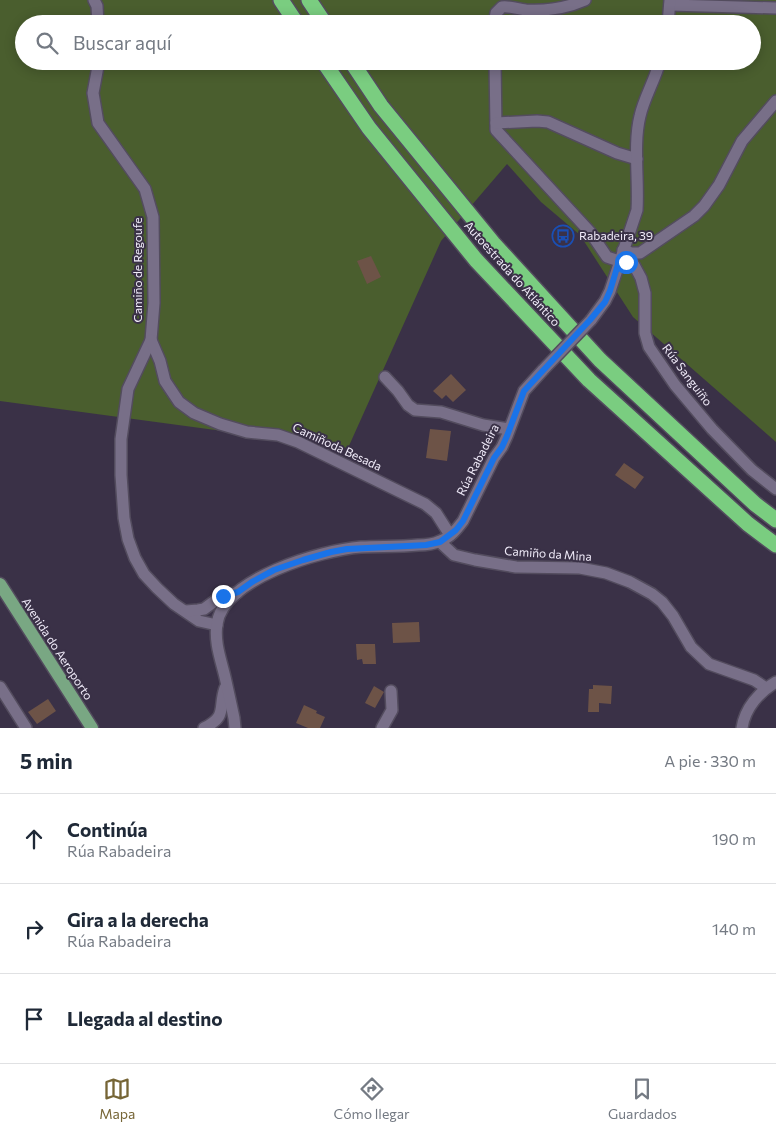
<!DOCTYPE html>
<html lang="es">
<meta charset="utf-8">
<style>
body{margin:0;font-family:Commissioner,sans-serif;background:#f2f2f3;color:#1f2937}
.stop{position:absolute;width:15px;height:15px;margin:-11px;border:4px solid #1a73e8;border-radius:50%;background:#fff}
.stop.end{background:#1a73e8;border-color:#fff;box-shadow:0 1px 5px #0008}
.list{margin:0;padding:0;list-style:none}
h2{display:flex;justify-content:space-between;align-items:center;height:65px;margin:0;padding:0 20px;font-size:21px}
h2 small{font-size:16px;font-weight:400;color:#747a83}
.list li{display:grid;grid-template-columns:32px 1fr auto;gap:15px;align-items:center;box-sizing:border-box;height:90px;padding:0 20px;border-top:1px solid #e0e1e3}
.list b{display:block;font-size:19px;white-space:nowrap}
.list p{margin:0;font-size:16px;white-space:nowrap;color:#747a83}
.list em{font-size:16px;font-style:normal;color:#747a83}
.icon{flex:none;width:28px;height:28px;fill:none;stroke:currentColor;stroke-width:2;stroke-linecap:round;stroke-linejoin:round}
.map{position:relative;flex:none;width:776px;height:728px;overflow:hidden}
.search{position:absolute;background:#fff;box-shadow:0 2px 12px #0003;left:15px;right:15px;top:15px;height:55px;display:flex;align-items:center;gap:12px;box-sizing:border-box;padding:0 18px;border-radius:28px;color:#747a83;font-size:19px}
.sheet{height:335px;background:#fff}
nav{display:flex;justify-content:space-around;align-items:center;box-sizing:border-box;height:70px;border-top:1px solid #e0e1e3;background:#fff;font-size:14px;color:#747a83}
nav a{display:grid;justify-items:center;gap:2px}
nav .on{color:#766536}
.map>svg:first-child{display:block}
</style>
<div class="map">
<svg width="776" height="728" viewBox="0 0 776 728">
<rect width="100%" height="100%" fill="#3a3147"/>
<path fill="#4a5e2e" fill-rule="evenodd" d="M0,0h776v442l-143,-125 -53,-82 -39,-33 -34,-38 -66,77 -93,207 -348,-47zM24,24h728v37h-728z"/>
<g fill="#6d5347">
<polygon points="371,256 381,277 367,284 357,261"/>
<polygon points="451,374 466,390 453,402 446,395 442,399 433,391"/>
<polygon points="430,429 451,431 447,461 426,458"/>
<polygon points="624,463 644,477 635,489 615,475"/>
<polygon points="419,622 420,642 393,643 392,623"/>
<polygon points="356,644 375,644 376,664 363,664 362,659 357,660"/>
<polygon points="593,685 612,686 611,704 599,703 599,712 588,712 589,689 593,689"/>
<polygon points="374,686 384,692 375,708 365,703"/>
<polygon points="48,699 56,711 37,724 28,712"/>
<polygon points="304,705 317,711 316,713 325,717 320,728 308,728 296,723"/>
</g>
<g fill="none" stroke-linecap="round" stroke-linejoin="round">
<g stroke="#534c5e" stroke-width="14">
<g id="street">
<polyline points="94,0 97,6 98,24"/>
<polyline points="670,5 776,8"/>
<path d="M494,24l2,-11 6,-6c8,-1 15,2 24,3 19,1 41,-2 59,-10"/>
<polyline points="668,24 670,0"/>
<polyline points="99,61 93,93 98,123 145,189 153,217 154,303 151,340 128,389 121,439 121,475 124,518 128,539 135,558 144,574 157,588 174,604 199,621 217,625"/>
<polyline points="495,61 496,130 590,232 607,257 619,261 626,262 634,265 641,278 645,293 645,333 649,347 675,385 712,429 752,470 776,489"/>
<polyline points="496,123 537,121 548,122 617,153 637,159"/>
<polyline points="623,250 631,253 640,253 694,216 704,206 719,185 742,141 776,101"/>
<path d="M591,320l14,-19 5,-10 27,-81c2,-29 -4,-66 3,-94 4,-18 15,-36 20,-55"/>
<polyline points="151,340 160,361 165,381 179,402 194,413 220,424 247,432 278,435 298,442 425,504 436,513 450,535"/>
<polyline points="385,377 398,391 408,405 415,410 441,412 483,425 509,429"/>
<polyline points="440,542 454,555 475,560 516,567 580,568 606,573 630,582 652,594 662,602 673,616 691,647 709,664 754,680 766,688"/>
<polyline points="186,611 198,610 204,609 223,595 237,593"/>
<polyline points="0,687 26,728"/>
<path d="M204,728c24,-12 14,-20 21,-40"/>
<path d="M235,728l-1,-10c-3,-14 -6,-28 -9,-41 -4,-17 -11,-35 -8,-53 6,-46 105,-74 144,-77 19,-1 38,0 57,-2 7,0 16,-1 22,-4 10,-3 17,-12 23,-20l31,-63 8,-11 5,-11 17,-45 19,-21"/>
<polyline points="382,728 392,710 391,691"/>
<path d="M742,728c3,-20 17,-36 34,-46"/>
</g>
</g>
<g stroke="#534c5e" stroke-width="15">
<polyline id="primary" points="0,584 92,728"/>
</g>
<g stroke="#534c5e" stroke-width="18">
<g id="highway">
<polyline points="281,0 297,24"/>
<polyline points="309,0 325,24"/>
<polyline points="323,61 369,128 476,260 589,380 748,524 776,545"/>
<polyline points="351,61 381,106 493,243 600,360 755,504 776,520"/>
</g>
</g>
<use href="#street" stroke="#786f88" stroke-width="11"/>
<use href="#primary" stroke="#79a783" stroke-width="12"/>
<use href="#highway" stroke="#7acd80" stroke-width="15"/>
<g stroke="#534c5e" stroke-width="14" stroke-linecap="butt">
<polyline id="street-bridge" points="543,370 591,320"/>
</g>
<use href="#street-bridge" stroke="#786f88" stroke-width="11"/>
</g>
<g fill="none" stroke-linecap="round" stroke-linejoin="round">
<polyline stroke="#1a73e8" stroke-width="6" points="223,596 238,592 252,582 274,570 303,560 331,552 347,549 407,546 426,545 440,542 456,530 463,521 494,458 502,447 507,436 524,391 590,320 605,302 610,291 619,261 626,262"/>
</g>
<defs>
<g id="bus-ring" transform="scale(1.125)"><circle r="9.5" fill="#3a3147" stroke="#1a4fb4" stroke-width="1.5"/><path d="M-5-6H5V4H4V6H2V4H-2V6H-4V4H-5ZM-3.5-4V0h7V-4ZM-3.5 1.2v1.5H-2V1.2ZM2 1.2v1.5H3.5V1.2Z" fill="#1a4fb4"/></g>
</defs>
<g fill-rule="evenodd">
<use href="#bus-ring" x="563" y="236"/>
</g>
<g text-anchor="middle" stroke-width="4" stroke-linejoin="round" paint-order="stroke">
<g font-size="12" fill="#f1ecfa" stroke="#3a3147" text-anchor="start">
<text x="579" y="240">Rabadeira, 39</text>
</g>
<g font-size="12" fill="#f1ecfa" stroke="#3a3147">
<text transform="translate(138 270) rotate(-90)" y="4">Camiño de Regoufe</text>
<text transform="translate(512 274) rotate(48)" y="4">Autoestrada do Atlántico</text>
<text transform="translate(687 375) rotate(53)" y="4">Rúa Sanguiño</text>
<text transform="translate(337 447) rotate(25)" y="4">Camiñoda Besada</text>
<text transform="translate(478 460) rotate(-63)" y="4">Rúa Rabadeira</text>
<text transform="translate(548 554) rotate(4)" y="4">Camiño da Mina</text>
<text transform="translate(57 649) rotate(57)" y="4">Avenida do Aeroporto</text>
</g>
</g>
</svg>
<div class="stop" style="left:626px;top:262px"></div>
<div class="stop end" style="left:223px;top:596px"></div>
<div class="search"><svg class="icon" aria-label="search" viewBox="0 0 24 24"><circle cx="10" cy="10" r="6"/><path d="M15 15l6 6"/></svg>Buscar aquí</div>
</div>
<section class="sheet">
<h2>5 min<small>A pie · 330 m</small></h2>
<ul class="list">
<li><svg class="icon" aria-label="ahead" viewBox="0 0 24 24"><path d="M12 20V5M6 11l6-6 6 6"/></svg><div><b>Continúa</b><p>Rúa Rabadeira</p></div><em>190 m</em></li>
<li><svg class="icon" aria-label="right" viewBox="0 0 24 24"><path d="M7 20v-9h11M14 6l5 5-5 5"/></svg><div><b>Gira a la derecha</b><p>Rúa Rabadeira</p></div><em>140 m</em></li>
<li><svg class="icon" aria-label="arrive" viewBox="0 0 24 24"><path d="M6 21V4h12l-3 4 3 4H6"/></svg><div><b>Llegada al destino</b></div></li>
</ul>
</section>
<nav>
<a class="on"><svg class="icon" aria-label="map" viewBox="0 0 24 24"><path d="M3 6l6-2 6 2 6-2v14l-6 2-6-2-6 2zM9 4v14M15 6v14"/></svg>Mapa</a>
<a><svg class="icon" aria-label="directions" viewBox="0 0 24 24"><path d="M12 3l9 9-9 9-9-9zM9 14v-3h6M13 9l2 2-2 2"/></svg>Cómo llegar</a>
<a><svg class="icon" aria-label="saved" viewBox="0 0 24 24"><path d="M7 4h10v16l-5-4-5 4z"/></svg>Guardados</a>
</nav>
